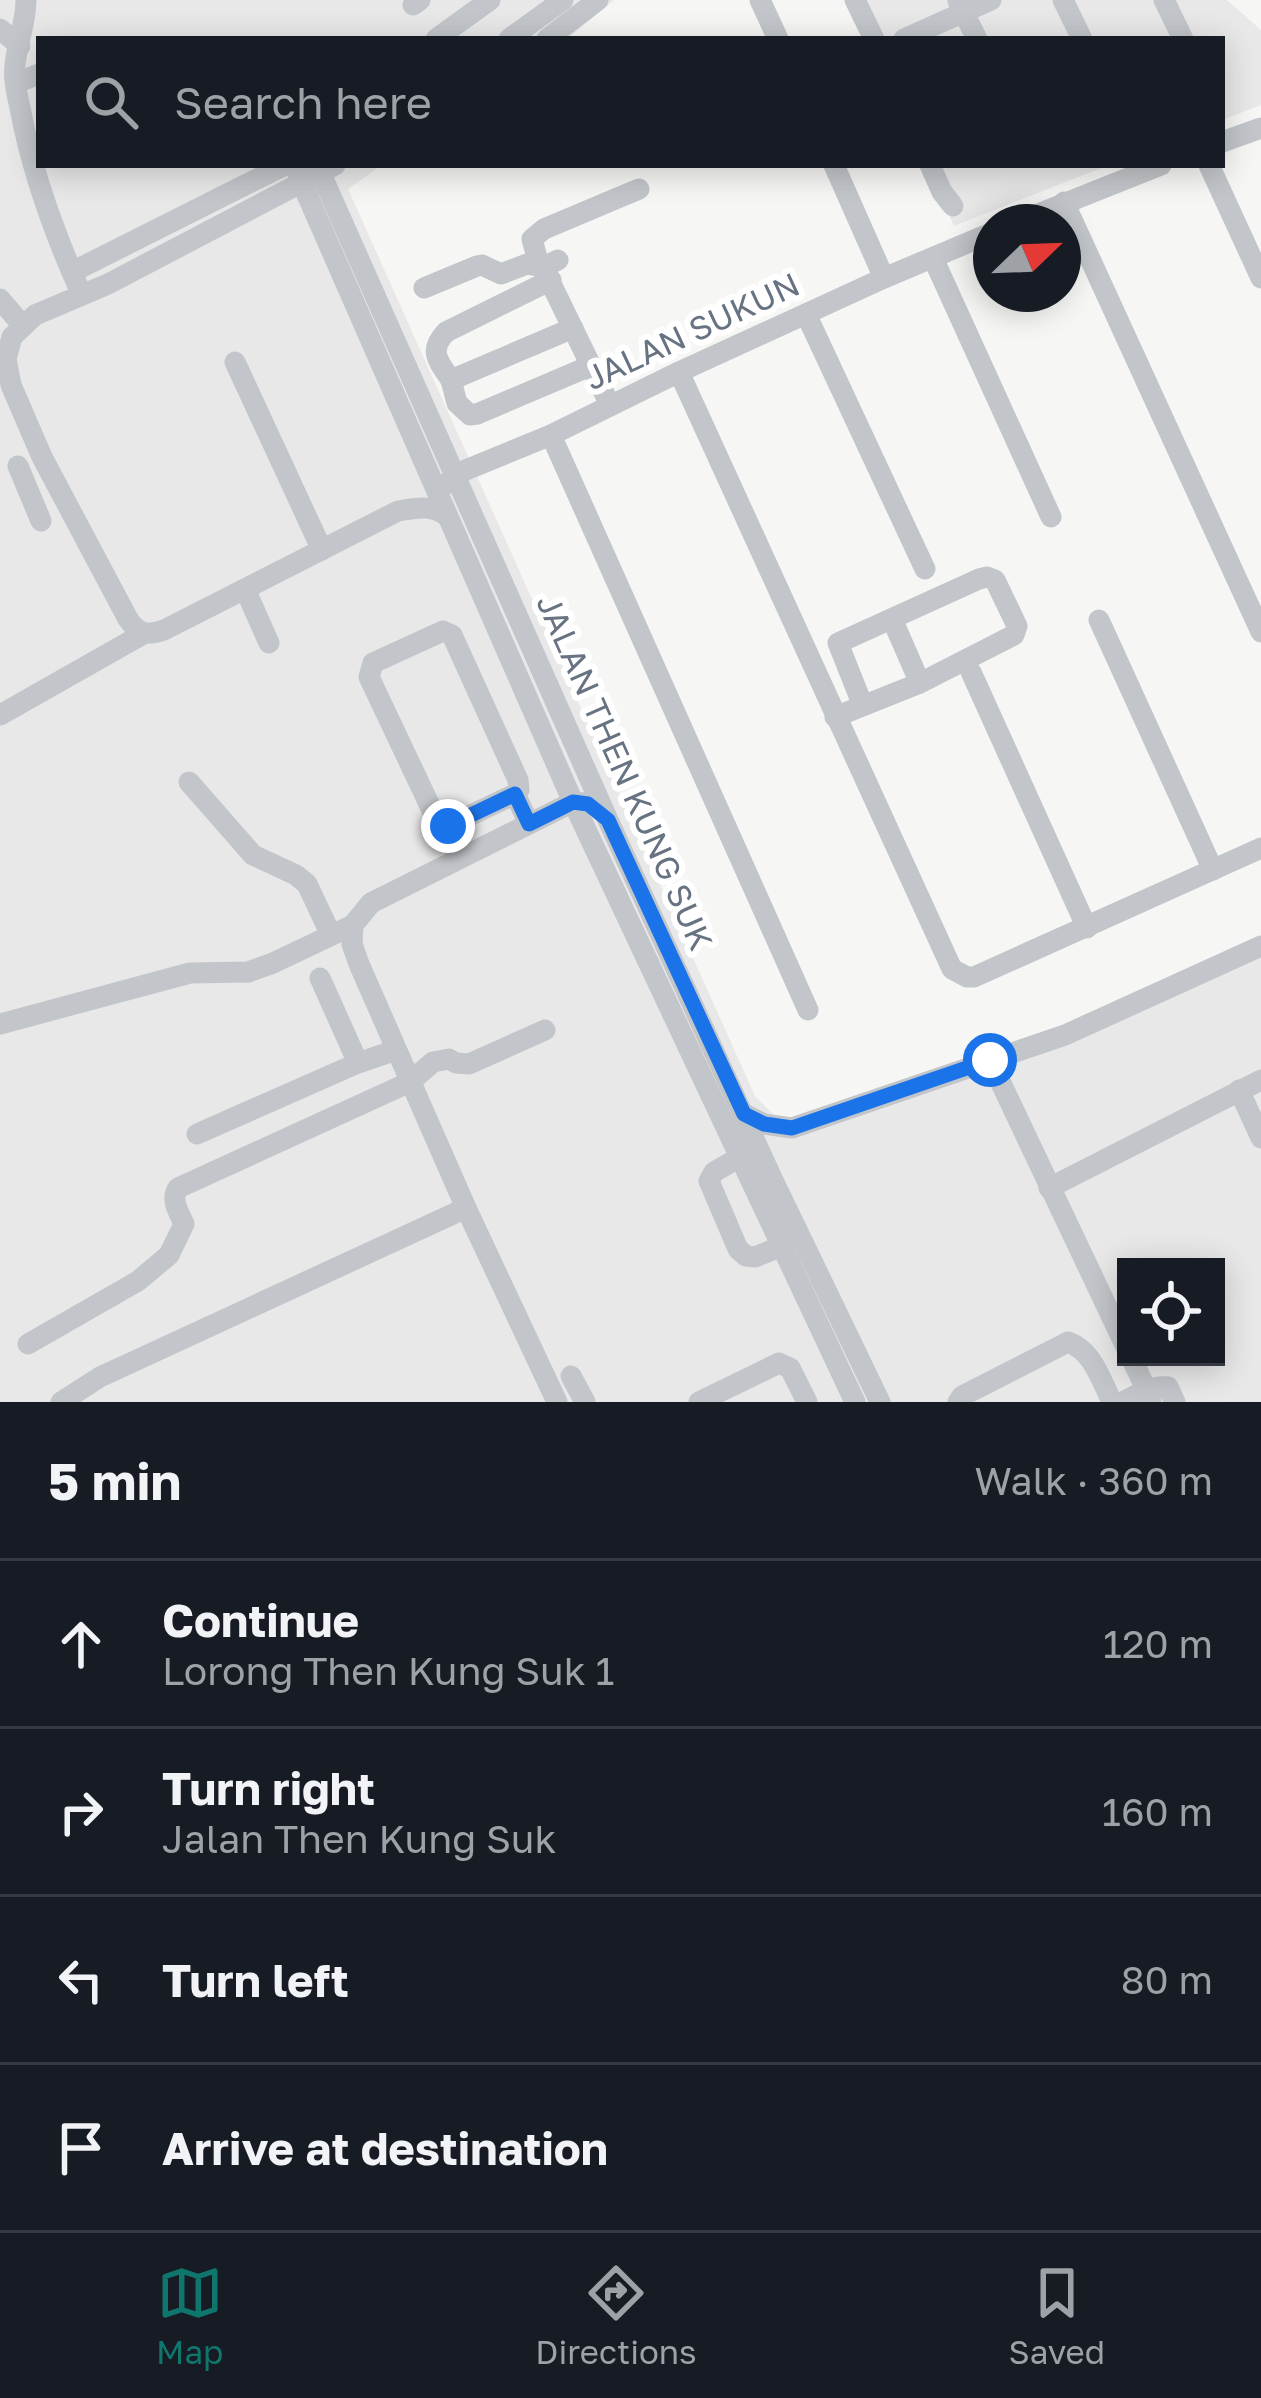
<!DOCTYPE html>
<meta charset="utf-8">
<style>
body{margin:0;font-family:"Golos Text",sans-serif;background:#242831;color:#f1f3f6}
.controls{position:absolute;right:36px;bottom:36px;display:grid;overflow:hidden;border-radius:0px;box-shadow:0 6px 30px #0003}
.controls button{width:108px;height:108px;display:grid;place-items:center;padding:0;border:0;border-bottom:3px solid #363941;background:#171b24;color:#f1f3f6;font:60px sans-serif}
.compass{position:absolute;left:973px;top:204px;width:108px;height:108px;border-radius:50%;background:#171b24;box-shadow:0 6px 30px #0003;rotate:67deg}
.stop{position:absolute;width:36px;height:36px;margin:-27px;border:9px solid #1a73e8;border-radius:50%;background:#fff}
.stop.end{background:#1a73e8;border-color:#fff;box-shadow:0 3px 12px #0008}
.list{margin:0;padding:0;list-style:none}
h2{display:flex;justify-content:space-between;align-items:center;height:156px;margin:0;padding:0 48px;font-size:51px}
h2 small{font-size:39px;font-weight:400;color:#9ea1a6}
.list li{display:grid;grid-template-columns:78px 1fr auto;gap:36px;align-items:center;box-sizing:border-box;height:168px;padding:0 48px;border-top:3px solid #363941}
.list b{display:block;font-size:45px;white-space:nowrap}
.list p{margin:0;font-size:39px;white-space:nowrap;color:#9ea1a6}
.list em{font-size:39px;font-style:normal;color:#9ea1a6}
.icon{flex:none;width:66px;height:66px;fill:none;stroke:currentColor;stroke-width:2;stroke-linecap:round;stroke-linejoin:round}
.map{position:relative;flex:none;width:1261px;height:1402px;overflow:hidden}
.search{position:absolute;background:#171b24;box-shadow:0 6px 30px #0003;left:36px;right:36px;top:36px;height:132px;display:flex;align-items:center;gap:30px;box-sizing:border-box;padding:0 42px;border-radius:0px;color:#9ea1a6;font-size:45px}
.sheet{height:828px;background:#171b24}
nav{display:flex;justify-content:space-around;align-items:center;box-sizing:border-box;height:168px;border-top:3px solid #363941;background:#171b24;font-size:33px;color:#9ea1a6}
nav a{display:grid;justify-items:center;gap:6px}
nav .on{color:#0f766e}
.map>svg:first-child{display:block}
</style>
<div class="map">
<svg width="1261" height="1402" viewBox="0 0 1261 1402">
<rect width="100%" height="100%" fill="#f6f7f4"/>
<g fill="#e7e8e7" fill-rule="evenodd">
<path d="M0,0h614l-47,39h-528v126h343l-34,24 407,907 36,36 470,-183v453h-1261zM1126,1267h90v90h-90z"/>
<polygon points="847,0 1227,0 1261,30 1261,105 1222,120 1222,39 866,39"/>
<polygon points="925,165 1109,165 954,226"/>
</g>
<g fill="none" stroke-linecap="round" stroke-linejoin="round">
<g stroke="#c2c5c9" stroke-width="21">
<path d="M26,0c0,23 -9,43 -11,65 -2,16 3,32 6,48 12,62 34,122 60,180"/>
<polyline points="760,0 778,39"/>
<polyline points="855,0 874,39"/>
<polyline points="1063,0 1082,39"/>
<polyline points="1164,0 1183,39"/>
<polyline points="958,1 977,39"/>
<polyline points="413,5 420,0"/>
<polyline points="0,29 20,46"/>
<polyline points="436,39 490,0"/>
<polyline points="509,39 563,0"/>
<polyline points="547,39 598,0"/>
<polyline points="904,39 991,0"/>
<polyline points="16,83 39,74"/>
<polyline points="1222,142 1261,128"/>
<polyline points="294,165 573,802 855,1402"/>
<polyline points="317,165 608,820 771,1176 880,1402"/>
<path d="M335,165l-227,119 -73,31 -23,22 -6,22 5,26 31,72 86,162c10,15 19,17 36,11l234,-119c19,-3 35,-7 50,6"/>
<polyline points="834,165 884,278"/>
<polyline points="930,165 942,192 953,206"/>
<polyline points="1209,165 1261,278"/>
<polyline points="1064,202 1261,632"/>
<polyline points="1018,222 1161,165"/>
<polyline points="933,258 1051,517"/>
<polyline points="539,265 532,239 544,229 639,189"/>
<polyline points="543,267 610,405"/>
<polyline points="72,272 285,165"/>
<polyline points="424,288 477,266 482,265 501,274 527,264 543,267 558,260"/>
<polyline points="0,299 23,326"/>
<polyline points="806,314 925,569"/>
<polyline points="573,328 451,380 457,403 470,415 477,414 590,366"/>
<polyline points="235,362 322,550"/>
<polyline points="679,372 952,969 967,977 974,977 1261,848"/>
<path d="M451,380c-13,-19 -23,-29 -5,-48l105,-52"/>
<polyline points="551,435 808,1010"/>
<polyline points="18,466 41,521"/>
<polyline points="447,484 456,474 551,435 679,372 884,278 991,233"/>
<polyline points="245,589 269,643"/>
<polyline points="892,619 920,683"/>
<polyline points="1099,620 1213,870"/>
<polyline points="971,672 1087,928"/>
<polyline points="0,715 143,634"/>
<polyline points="835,717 920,683 1014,635 1017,626 995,580 987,577 979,579 838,643 863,706"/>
<polyline points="189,782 253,855 296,875 307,884 331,935"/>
<polyline points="515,794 448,826 439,825 369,677 373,663 443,631 452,635 518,780 519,790 515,794 529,824"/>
<polyline points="353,925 352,944 359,964 466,1208 557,1402"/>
<polyline points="320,978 358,1063"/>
<polyline points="0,1024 190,973 248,972 273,963 353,925 371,903 573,802 584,803"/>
<polyline points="990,1060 1126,1347"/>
<polyline points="1239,1090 1261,1138"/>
<polyline points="744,1114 764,1124 792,1128 1065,1035 1261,946"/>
<polyline points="197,1134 358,1063 396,1050"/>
<polyline points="740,1157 714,1172 709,1181 738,1249 746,1256 755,1257 782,1246"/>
<polyline points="1049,1188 1261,1080"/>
<path d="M28,1344l110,-63 31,-26 15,-31c-5,-12 -14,-24 -6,-36l232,-106 23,-20 16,-3 7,4 13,1 76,-34"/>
<polyline points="1131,1357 1151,1400"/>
<polyline points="571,1376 585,1402"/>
<polyline points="61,1402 100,1377 466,1208"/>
<polyline points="699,1402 779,1363 790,1368 807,1402"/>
<path d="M958,1402l4,-6 106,-54c25,9 33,38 44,60"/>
<path d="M1123,1402c15,-8 29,-17 45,-15l7,15"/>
</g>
</g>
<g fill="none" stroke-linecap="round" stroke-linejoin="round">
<polyline stroke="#1a73e8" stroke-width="15" points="448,826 515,794 529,824 573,802 588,804 608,820 744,1114 764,1124 792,1128 990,1060"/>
</g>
<g text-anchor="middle" stroke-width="12" stroke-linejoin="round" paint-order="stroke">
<g font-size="33" fill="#687382" stroke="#fff">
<text transform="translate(692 331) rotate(-25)" y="12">JALAN SUKUN</text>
<text transform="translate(625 772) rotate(66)" y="12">JALAN THEN KUNG SUK</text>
</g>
</g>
</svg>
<div class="controls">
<button><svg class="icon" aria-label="locate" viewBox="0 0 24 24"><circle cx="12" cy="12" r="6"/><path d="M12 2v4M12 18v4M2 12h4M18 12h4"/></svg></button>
</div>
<svg class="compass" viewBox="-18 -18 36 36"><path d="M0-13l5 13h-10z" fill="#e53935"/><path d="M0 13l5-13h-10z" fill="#9ea1a6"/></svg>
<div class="stop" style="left:990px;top:1060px"></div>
<div class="stop end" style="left:448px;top:826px"></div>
<div class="search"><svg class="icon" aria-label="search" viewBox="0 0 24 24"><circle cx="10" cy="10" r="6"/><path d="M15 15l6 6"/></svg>Search here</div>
</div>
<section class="sheet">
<h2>5 min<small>Walk · 360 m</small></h2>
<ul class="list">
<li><svg class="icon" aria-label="ahead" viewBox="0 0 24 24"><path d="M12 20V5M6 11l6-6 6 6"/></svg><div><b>Continue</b><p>Lorong Then Kung Suk 1</p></div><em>120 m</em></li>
<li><svg class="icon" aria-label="right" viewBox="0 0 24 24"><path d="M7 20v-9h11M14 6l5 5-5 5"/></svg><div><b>Turn right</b><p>Jalan Then Kung Suk</p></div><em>160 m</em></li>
<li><svg class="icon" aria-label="left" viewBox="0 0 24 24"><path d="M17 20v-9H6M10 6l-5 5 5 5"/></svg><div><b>Turn left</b></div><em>80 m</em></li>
<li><svg class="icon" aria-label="arrive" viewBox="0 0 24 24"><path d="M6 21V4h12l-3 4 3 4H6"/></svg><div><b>Arrive at destination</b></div></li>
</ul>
</section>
<nav>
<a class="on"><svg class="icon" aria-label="map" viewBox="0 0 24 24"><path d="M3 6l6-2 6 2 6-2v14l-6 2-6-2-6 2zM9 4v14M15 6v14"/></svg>Map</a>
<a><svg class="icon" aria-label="directions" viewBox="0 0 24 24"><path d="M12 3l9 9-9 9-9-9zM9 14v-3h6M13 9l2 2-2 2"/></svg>Directions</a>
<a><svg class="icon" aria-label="saved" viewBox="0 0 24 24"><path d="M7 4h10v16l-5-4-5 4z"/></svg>Saved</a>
</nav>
